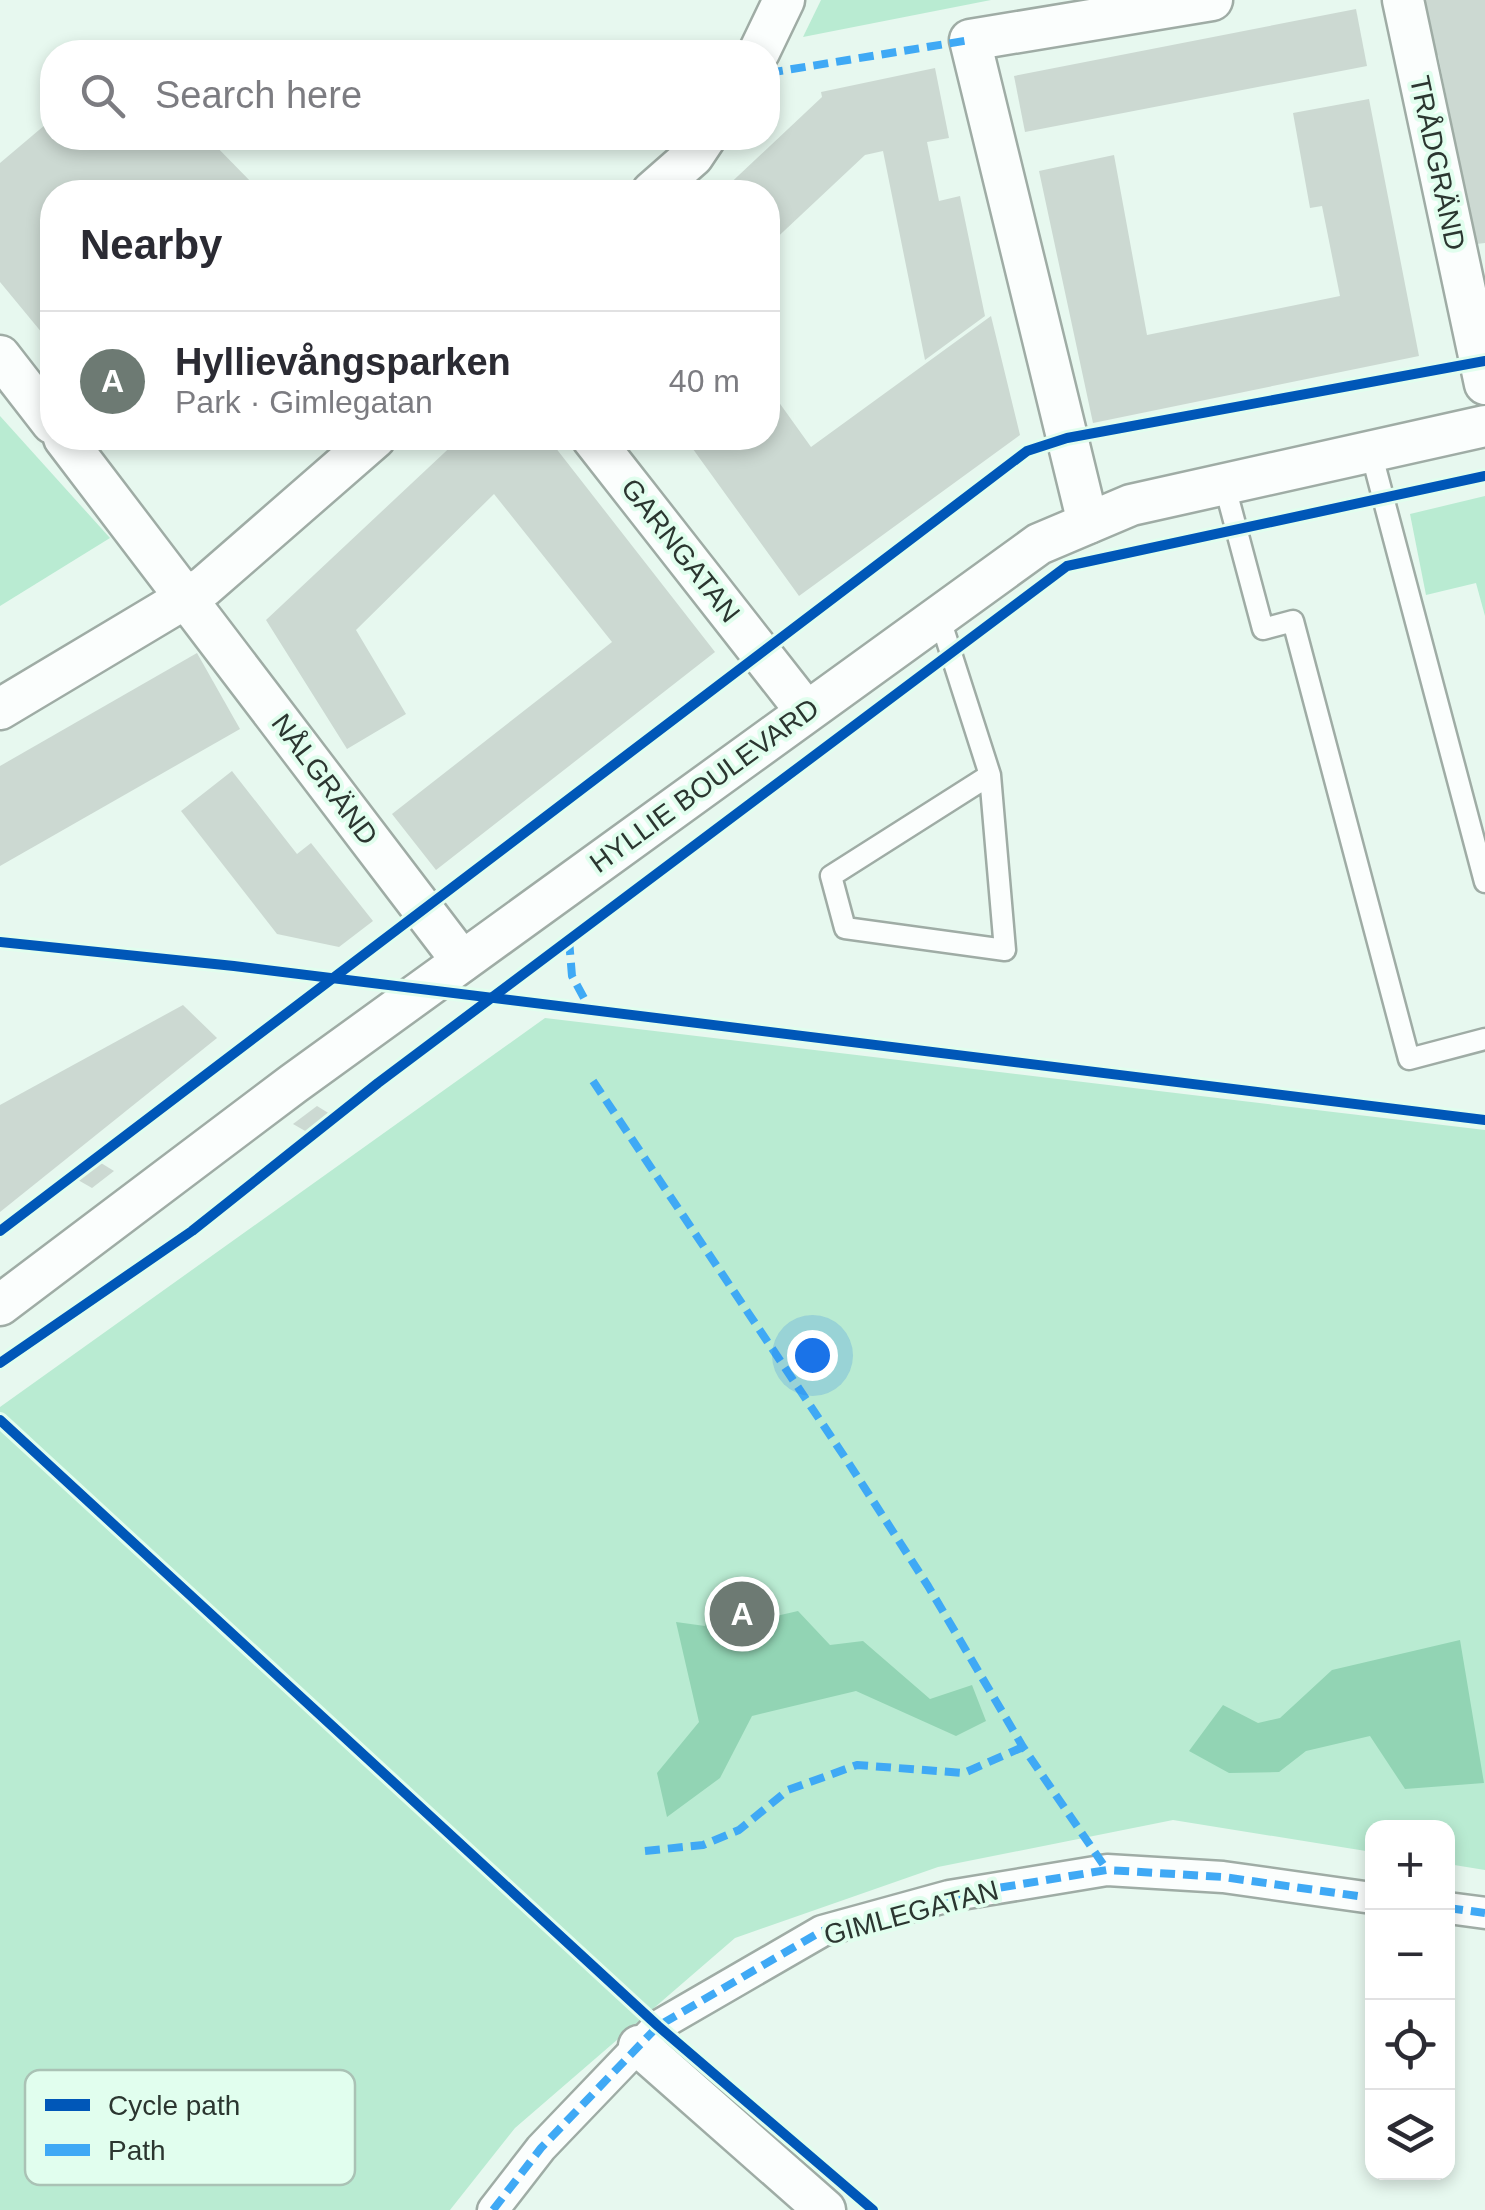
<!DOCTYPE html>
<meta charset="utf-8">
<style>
body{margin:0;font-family:Helvetica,sans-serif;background:#f2f2f3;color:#2b2b33}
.controls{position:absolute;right:30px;bottom:30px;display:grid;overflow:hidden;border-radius:20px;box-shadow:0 5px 15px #0003}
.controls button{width:90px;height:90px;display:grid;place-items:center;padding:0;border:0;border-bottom:2px solid #e1e1e2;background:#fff;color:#2b2b33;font:50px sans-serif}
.you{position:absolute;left:812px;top:1355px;width:35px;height:35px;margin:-25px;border:8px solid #fff;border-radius:50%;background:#1a73e8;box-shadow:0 0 0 15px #1a73e833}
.badge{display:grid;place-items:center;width:65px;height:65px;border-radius:50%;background:#6d7a73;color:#fff;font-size:32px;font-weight:700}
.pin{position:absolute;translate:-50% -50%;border:5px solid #fff;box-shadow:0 2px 10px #0006}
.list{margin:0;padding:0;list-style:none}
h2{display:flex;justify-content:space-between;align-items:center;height:130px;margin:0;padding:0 40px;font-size:42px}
h2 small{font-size:32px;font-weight:400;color:#7c7c81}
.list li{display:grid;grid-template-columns:65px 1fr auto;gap:30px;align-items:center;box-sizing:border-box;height:140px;padding:0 40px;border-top:2px solid #e1e1e2}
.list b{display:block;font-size:38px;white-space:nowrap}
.list p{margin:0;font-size:32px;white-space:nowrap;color:#7c7c81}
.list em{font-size:32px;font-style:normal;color:#7c7c81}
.icon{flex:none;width:55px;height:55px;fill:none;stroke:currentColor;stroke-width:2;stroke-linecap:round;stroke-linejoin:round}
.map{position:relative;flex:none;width:1485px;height:2210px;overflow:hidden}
.search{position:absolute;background:#fff;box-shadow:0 5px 15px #0003;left:40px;top:40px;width:740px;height:110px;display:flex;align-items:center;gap:25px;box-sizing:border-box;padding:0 35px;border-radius:40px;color:#7c7c81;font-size:38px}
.panel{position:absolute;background:#fff;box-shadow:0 5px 15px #0003;left:40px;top:180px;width:740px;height:270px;border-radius:40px}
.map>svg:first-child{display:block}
</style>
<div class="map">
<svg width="1485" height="2210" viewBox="0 0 1485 2210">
<rect width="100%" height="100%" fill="#e7f8ef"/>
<g fill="#b9ebd2">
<polygon points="821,0 991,0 803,37"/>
<polygon points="0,416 110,538 0,606"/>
<polygon points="1485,496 1485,616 1476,583 1426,595 1410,514"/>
<polygon points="545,1018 1485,1130 1485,1870 1448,1864 1448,1828 1372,1828 1372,1852 1173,1820 938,1867 735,1938 515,2128 450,2210 0,2210 0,1407"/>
</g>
<g fill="#92d4b4">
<polygon points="721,1587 737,1590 759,1620 798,1611 830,1645 863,1641 930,1699 972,1685 986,1721 956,1736 856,1691 752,1716 720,1778 667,1817 657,1773 699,1722 676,1622 705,1626"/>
<polygon points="1460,1640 1484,1783 1405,1789 1370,1736 1306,1751 1279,1772 1229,1773 1189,1751 1223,1705 1258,1723 1280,1718 1332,1670"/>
</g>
<g fill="#ccd9d2">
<polygon points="1411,0 1485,0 1485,243 1476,244 1438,55 1423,58"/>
<polygon points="1356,9 1367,66 1025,132 1014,76"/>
<polygon points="935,68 949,138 927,142 939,201 960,196 985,316 925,360 883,151 865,155 768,246 768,192 721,192 822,97 821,92"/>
<polygon points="1369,99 1419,356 1093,423 1039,171 1114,155 1147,335 1340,296 1322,206 1310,208 1293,113"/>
<polygon points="52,119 52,138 208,138 261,192 52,192 52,345 0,282 0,163"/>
<polygon points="991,316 1020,435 799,596 685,438 768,438 768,387 811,447"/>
<polygon points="460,438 548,438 715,652 436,870 392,814 612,642 494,494 356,630 406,714 347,749 266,620"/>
<polygon points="197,653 240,729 0,866 0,766"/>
<polygon points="232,771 297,854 311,843 373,921 339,947 277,934 181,811"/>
<polygon points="183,1005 217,1038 0,1212 0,1105"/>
<polygon points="317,1106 330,1114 307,1132 293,1124"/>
<polygon points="101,1163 114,1171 92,1188 78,1180"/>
</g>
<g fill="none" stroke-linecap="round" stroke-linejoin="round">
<g stroke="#9faca5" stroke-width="25">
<g id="service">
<polyline points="1371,452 1485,882"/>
<polyline points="1224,483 1263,629 1293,621 1409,1059 1485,1039"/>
<polyline points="939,616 990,775 831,876 845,928 1005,950 990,775"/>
</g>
</g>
<g stroke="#9faca5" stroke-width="35">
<g id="pedestrian">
<polyline points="1448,1908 1485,1913"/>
<polyline points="493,2210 541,2148 658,2026 822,1931 949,1896 1107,1870 1223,1877 1372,1898"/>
</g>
</g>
<g stroke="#9faca5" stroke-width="45">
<g id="minor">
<polyline points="1403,0 1485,384"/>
<polyline points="759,52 784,0"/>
<polyline points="652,192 693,156 705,138"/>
<polyline points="0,356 52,423"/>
<polyline points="64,438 462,961"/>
<polyline points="592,438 806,711"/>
<polyline points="1088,523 970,40 1212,0"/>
<polyline points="0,709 204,587 375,438"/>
<polyline points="0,1305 293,1084 1039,544 1131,505 1485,426"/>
<polyline points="639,2046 825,2210"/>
</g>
</g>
<use href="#service" stroke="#fbfefd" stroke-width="20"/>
<use href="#pedestrian" stroke="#fbfefd" stroke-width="30"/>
<use href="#minor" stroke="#fbfefd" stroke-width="40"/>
<g stroke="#3fa9f5" stroke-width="8" stroke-dasharray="15 8" stroke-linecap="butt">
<polyline points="768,73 970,40"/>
<polyline points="569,940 572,976 590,1009"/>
<polyline points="593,1081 846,1459 928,1586 1023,1747 1107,1870"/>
<polyline points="645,1851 703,1845 739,1830 788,1790 857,1765 964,1773 1023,1747"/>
<polyline points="1448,1908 1485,1913"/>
<polyline points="493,2210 541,2148 658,2026 822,1931 949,1896 1107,1870 1223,1877 1372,1898"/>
</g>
<g stroke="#e1feee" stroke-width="16">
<g id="cycleway">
<polyline points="0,942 234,966 1485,1120"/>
<polyline points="0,1231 1027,451 1067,438 1485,361"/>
<polyline points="0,1363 192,1231 378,1083 1067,566 1485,476"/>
<polyline points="0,1420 658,2026 873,2210"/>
</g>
</g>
<use href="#cycleway" stroke="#0057b8" stroke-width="10"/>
</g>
<g text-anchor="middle" stroke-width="8" stroke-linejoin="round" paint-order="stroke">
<g font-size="28" fill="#2b3630" stroke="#e1feee">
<text transform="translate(1438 163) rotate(78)" y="10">TRÅDGRÄND</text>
<text transform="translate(681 550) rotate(52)" y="10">GARNGATAN</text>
<text transform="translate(325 779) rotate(53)" y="10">NÅLGRÄND</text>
<text transform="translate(704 785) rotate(-36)" y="10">HYLLIE BOULEVARD</text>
<text transform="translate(911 1912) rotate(-15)" y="10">GIMLEGATAN</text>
</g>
</g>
<rect x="25" y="2070" width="330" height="115" rx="15" fill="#e1feee" stroke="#aac2b5" stroke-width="2.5"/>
<rect x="45" y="2099" width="45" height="12" fill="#0057b8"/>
<rect x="45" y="2144" width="45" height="12" fill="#3fa9f5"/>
<g font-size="28" fill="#2b3630">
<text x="108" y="2115">Cycle path</text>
<text x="108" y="2160">Path</text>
</g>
</svg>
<div class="controls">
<button>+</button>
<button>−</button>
<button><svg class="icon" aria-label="locate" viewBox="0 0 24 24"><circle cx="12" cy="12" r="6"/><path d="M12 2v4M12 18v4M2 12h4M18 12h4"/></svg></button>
<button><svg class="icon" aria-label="layers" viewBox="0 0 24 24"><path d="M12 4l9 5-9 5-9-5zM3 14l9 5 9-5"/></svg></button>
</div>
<div class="you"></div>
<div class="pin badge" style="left:742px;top:1614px">A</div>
<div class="search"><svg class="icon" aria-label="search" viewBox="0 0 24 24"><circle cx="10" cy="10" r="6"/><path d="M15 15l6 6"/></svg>Search here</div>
<section class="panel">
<h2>Nearby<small></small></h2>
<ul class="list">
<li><span class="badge">A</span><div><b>Hyllievångsparken</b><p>Park · Gimlegatan</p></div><em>40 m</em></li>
</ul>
</section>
</div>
